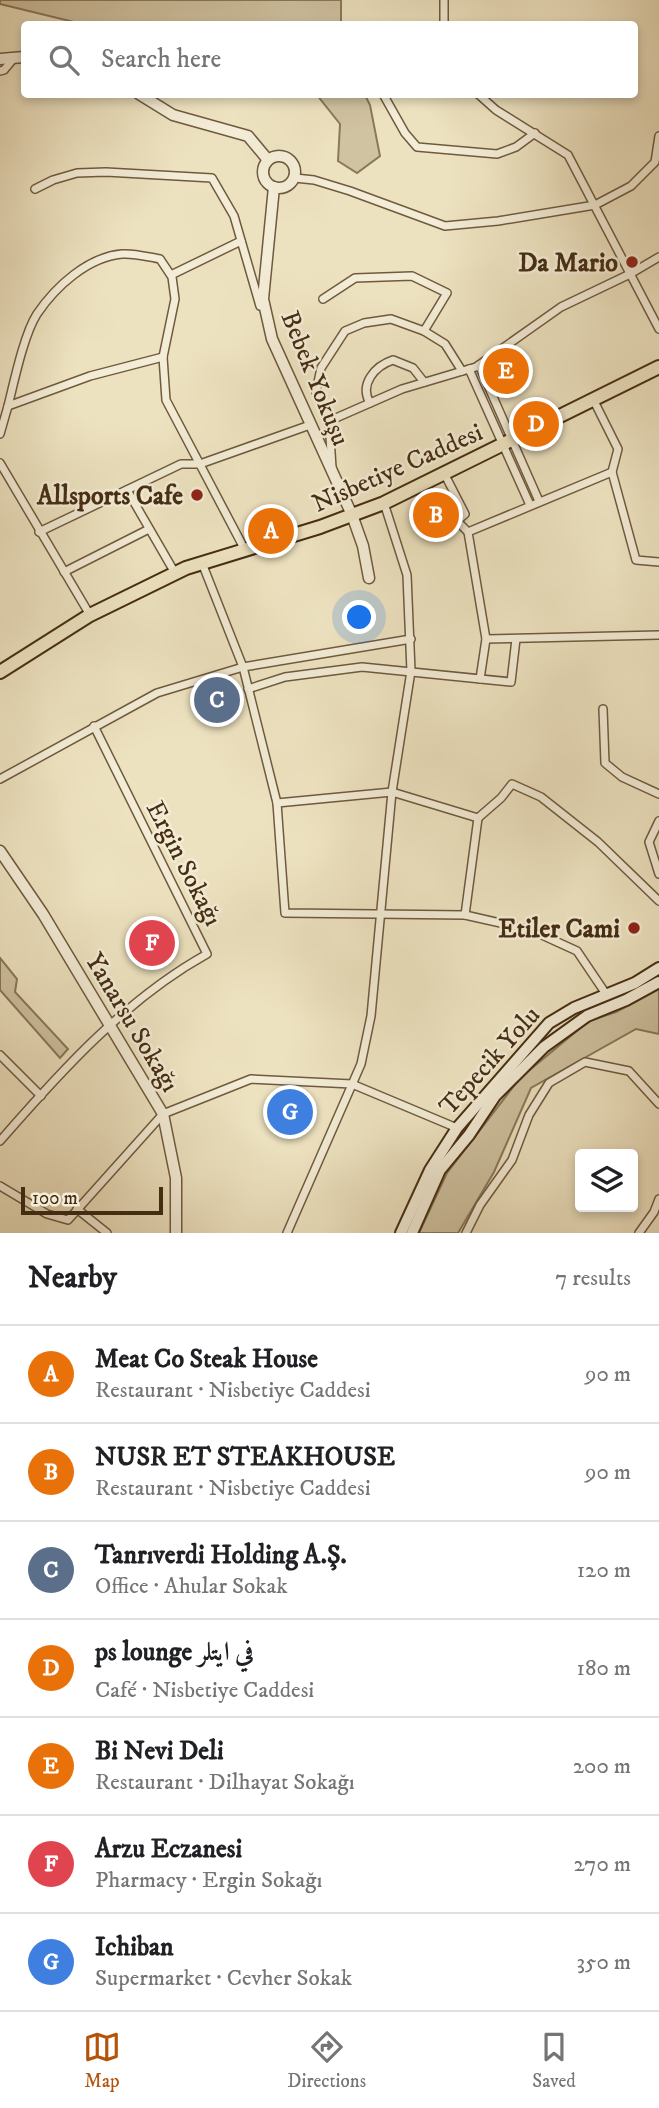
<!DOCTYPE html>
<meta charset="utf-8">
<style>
body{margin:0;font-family:"IM FELL DW Pica",Amiri,serif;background:#f6f6f6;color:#202124}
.controls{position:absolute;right:21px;bottom:21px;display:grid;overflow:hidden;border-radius:7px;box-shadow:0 4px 10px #0003}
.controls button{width:63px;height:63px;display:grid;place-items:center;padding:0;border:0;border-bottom:2px solid #e0e0e0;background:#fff;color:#202124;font:35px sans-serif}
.scale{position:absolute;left:21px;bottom:18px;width:142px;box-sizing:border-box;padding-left:7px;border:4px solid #452d12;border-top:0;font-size:19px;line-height:24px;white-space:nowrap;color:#452d12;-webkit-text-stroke:5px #f3ecd6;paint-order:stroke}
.you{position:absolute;left:360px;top:618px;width:24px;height:24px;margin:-18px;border:5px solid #fff;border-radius:50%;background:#1a73e8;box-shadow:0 0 0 10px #1a73e833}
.badge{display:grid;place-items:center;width:46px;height:46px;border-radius:50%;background:#b45309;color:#fff;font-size:23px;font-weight:700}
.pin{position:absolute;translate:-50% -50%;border:4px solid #fff;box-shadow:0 2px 7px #0006}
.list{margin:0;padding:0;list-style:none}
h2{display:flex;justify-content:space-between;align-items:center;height:91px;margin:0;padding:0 28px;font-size:30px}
h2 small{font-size:23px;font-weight:400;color:#757577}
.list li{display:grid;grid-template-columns:46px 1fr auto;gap:21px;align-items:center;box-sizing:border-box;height:98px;padding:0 28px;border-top:2px solid #e0e0e0}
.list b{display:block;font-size:26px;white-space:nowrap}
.list p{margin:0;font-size:23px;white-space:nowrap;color:#757577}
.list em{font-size:23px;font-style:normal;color:#757577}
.icon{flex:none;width:38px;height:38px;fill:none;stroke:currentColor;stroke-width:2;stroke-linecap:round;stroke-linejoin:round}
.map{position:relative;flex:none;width:659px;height:1233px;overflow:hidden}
.search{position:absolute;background:#fff;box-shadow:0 4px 10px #0003;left:21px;right:21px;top:21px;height:77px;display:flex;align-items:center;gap:18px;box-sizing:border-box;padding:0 24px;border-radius:7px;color:#757577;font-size:26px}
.sheet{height:777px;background:#fff}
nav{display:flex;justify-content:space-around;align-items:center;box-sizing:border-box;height:98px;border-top:2px solid #e0e0e0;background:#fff;font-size:19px;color:#757577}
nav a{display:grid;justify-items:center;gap:4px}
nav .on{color:#b45309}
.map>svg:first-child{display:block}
</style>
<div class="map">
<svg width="659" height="1233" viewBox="0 0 659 1233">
<rect width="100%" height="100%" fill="#ede2c0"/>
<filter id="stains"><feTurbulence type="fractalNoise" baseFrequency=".00286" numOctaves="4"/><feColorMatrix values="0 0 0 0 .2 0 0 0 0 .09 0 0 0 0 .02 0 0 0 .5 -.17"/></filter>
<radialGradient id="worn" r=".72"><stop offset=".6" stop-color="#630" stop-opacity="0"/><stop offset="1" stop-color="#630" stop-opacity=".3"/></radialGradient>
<g fill="#d0c3a2" stroke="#8a785a" stroke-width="2">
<polygon points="0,0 341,0 341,24 82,24 0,4"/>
<polygon points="317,95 365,95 370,105 380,156 357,173 338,161 340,124"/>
<polygon points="0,958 17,979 15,992 68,1049 60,1058 0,990"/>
<polygon points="659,989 659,1034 636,1029 531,1088 494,1172 458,1233 419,1233 447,1173 520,1078 589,1021 616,1012"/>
</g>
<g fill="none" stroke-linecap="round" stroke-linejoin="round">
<g stroke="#6f5a3e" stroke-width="10">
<g id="minor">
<polyline points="444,24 444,0"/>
<polyline points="0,71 4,70 14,58"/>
<polyline points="383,94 405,133 417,147 497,154 516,147 535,133"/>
<polyline points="478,94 496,110 568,155 659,329"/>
<polyline points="295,178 314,180 350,191 445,226 498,221 595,205 631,186 655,162 659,136"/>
<polyline points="35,189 53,180 77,173 106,172 212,178 234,216 260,306"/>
<polyline points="171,275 241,241"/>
<polyline points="323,299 355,278 412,276 447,293 424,331"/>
<polyline points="479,365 539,501"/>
<polyline points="469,369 530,505"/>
<polyline points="593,399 618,449 612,472"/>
<path d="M370,403c-11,-19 5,-37 23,-43l20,8 11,14"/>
<path d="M8,406c6,-24 16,-72 29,-92 19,-28 51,-57 85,-60 12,-1 26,3 38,5l12,18 3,22 -12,58 3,43 79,150"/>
<polyline points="329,421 402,389 476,367 561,307 630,274 659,257"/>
<polyline points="0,434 8,406 90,376 163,357"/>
<polyline points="0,463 90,615"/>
<polyline points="332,468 329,421 316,392 321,368 345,331 364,323 391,319 424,331 445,344 462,371"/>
<polyline points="444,473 465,514 457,521 468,532"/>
<polyline points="127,490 175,573"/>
<polyline points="39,532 181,464 200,464 310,425"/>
<polyline points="202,563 243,667 277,803 285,913 465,915 531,930 577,951 606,994"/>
<polyline points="64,572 149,529"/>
<polyline points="486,639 659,635"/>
<polyline points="480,679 486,639 468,532 612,472 636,560 659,562"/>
<polyline points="248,689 285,677 362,667 511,682 516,639"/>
<polyline points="603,709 605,763 622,777 659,794"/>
<polyline points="0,779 157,693 243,667 411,639"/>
<polyline points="277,803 392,792 478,818"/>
<polyline points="478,818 501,798 512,784 541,797 598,842 659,901"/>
<polyline points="659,821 649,842 659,874"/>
<polyline points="465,915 478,818"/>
<polyline points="0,1055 41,1096"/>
<path d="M0,1141c61,-70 126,-142 207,-187l-113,-228"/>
<polyline points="0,1186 47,1214 68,1220 163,1114 251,1079 352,1084 457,1128"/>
<polyline points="77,1209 107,1233"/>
<polyline points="287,1233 361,1064 371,1016 392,792 411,671 407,575 384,503"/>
<polyline points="466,1233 480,1205 512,1160 529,1115 549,1083 585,1062 629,1071 659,1104"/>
<polyline points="639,1233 654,1212 659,1199"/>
</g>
</g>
<g stroke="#6f5a3e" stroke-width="13">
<g id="tertiary">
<polyline points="0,59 24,57"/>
<polyline points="139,94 173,115 248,136 268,160"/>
<circle cx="279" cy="172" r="16"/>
<polyline points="274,187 263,299 272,339 352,515 363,546 369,578"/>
<polyline points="0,851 43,914 163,1114 176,1178 176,1233"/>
</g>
</g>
<g stroke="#452d12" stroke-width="14">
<g id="secondary">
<polyline points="401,1233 430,1170 457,1128 549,1023 574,1008 635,983 659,968"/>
<polyline points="412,1233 440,1170 469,1135 495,1096 544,1047 587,1016 626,1000 659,982"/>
</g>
</g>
<g stroke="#452d12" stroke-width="16">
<polyline id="primary" points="0,672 90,615 186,568 320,527 384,503 659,367"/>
</g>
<use href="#minor" stroke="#f3ecd6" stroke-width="7"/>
<use href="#tertiary" stroke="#f3ecd6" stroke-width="10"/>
<use href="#secondary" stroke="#f3ecd6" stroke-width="10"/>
<use href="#primary" stroke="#ede2c0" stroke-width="12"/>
</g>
<g fill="#8f2418" stroke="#f3ecd6" stroke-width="2.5">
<circle cx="632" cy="262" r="7"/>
<circle cx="197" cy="495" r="7"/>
<circle cx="634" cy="928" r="7"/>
</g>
<g text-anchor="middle" stroke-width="5" stroke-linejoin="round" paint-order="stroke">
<g font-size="26" font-weight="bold" fill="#452d12" stroke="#f3ecd6" text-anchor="end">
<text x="618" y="271">Da Mario</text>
<text x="183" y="504">Allsports Cafe</text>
<text x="620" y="937">Etiler Cami</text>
</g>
<g font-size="26" fill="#452d12" stroke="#f3ecd6">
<text transform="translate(316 378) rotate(68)" y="9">Bebek Yokuşu</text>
<text transform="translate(397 467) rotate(-24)" y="9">Nisbetiye Caddesi</text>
<text transform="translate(185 863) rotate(63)" y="9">Ergin Sokağı</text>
<text transform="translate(133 1022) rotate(59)" y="9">Yanarsu Sokağı</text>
<text transform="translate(489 1060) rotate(-48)" y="9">Tepecik Yolu</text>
</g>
</g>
<rect width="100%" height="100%" filter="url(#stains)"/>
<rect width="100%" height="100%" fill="url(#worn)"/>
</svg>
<div class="controls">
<button><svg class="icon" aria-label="layers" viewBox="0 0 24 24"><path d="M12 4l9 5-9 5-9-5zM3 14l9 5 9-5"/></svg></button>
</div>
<div class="scale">100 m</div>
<div class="you"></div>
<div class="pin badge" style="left:271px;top:531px;background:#e8710a">A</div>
<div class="pin badge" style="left:436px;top:515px;background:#e8710a">B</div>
<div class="pin badge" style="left:217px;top:700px;background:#5c6f8a">C</div>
<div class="pin badge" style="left:536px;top:424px;background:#e8710a">D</div>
<div class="pin badge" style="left:506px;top:371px;background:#e8710a">E</div>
<div class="pin badge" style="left:152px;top:943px;background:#e0444e">F</div>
<div class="pin badge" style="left:290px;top:1112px;background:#3f7fe0">G</div>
<div class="search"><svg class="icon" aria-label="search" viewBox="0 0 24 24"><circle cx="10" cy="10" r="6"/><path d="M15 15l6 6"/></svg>Search here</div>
</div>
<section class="sheet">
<h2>Nearby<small>7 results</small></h2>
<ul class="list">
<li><span class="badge" style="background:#e8710a">A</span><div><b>Meat Co Steak House</b><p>Restaurant · Nisbetiye Caddesi</p></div><em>90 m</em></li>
<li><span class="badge" style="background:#e8710a">B</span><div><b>NUSR ET STEAKHOUSE</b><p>Restaurant · Nisbetiye Caddesi</p></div><em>90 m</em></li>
<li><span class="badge" style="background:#5c6f8a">C</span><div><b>Tanrıverdi Holding A.Ş.</b><p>Office · Ahular Sokak</p></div><em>120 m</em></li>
<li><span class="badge" style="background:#e8710a">D</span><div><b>ps lounge في ايتلر</b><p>Café · Nisbetiye Caddesi</p></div><em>180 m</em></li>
<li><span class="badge" style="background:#e8710a">E</span><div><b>Bi Nevi Deli</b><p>Restaurant · Dilhayat Sokağı</p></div><em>200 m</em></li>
<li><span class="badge" style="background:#e0444e">F</span><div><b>Arzu Eczanesi</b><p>Pharmacy · Ergin Sokağı</p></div><em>270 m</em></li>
<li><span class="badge" style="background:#3f7fe0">G</span><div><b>Ichiban</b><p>Supermarket · Cevher Sokak</p></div><em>350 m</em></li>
</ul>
</section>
<nav>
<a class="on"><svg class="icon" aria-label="map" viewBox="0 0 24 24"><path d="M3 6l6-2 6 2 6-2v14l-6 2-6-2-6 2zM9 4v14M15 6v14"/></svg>Map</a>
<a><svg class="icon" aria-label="directions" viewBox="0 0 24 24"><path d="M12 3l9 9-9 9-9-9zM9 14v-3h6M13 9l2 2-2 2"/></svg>Directions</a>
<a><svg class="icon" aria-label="saved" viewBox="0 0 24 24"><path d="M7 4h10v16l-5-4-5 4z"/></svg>Saved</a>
</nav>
